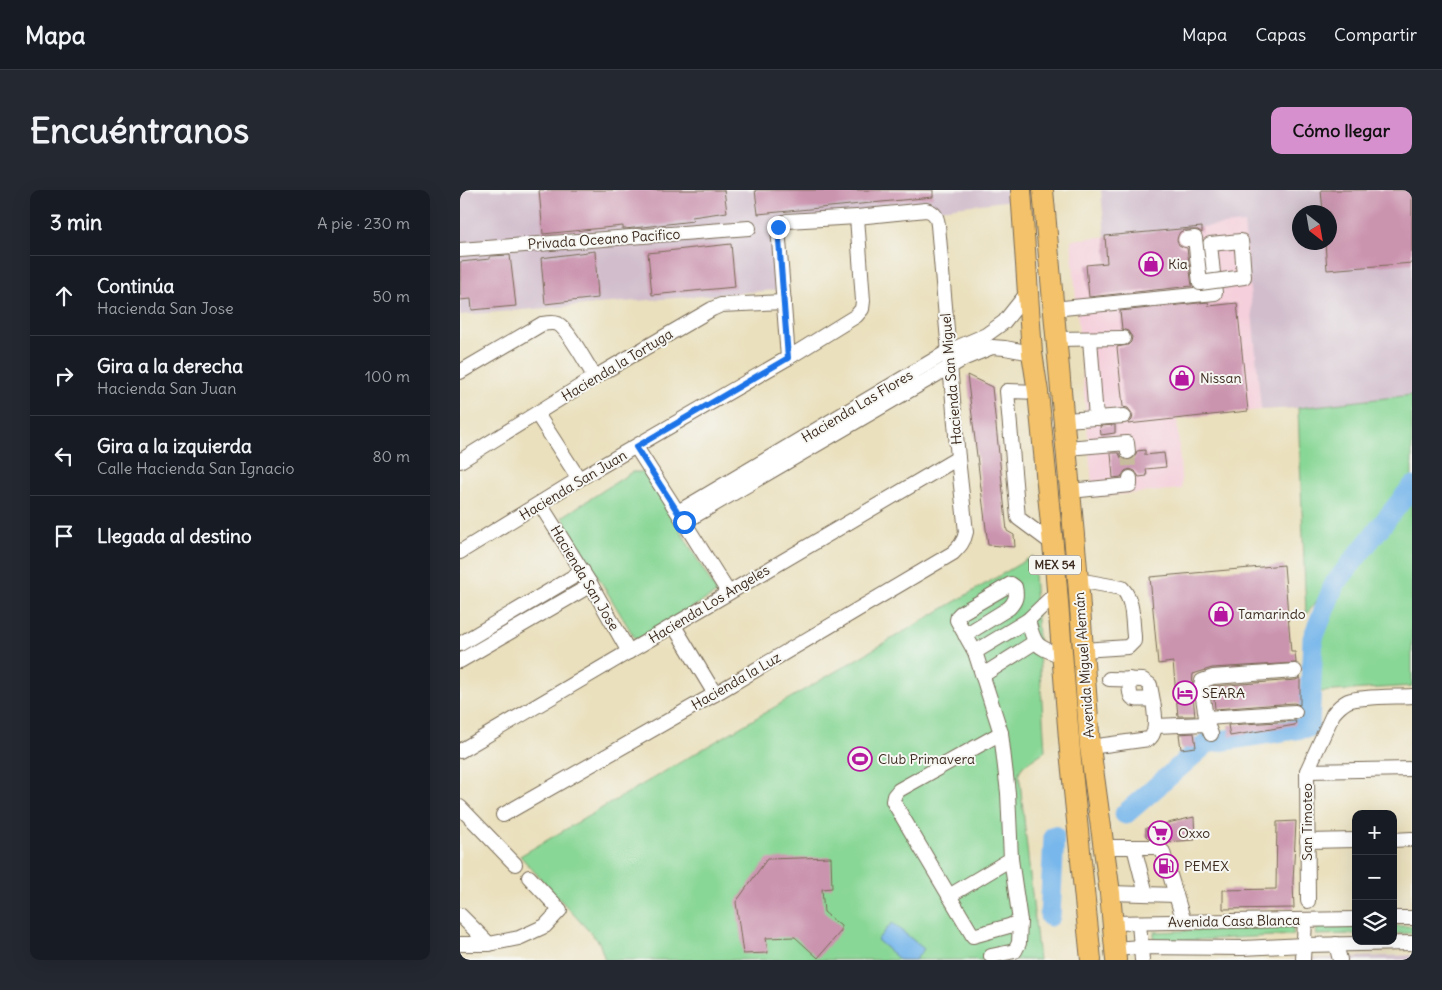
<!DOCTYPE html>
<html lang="es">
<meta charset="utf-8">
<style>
body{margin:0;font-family:Delius,sans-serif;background:#242831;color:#f1f3f6}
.controls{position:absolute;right:15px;bottom:15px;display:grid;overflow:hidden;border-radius:10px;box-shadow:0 5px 20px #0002}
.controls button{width:45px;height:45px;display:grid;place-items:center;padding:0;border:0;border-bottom:1px solid #363941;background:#171b24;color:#f1f3f6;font:25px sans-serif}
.compass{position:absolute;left:832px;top:15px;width:45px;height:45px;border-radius:50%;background:#171b24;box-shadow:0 5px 20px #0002;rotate:149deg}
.stop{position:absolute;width:15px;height:15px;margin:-11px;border:4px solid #1a73e8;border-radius:50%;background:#fff}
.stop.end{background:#1a73e8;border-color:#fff;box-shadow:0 1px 5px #0008}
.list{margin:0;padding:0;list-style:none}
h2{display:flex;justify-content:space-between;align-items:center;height:65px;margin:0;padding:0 20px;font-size:21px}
h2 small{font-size:16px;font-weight:400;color:#9ea1a6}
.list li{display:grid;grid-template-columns:32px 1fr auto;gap:15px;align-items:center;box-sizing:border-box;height:80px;padding:0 20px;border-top:1px solid #363941}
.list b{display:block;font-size:19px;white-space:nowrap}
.list p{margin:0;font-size:16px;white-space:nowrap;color:#9ea1a6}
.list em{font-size:16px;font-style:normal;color:#9ea1a6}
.icon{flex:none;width:28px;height:28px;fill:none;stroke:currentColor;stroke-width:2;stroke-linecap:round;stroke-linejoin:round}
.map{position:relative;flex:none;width:952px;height:770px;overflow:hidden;border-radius:10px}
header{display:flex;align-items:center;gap:30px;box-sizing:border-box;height:70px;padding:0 25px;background:#171b24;border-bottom:1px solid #363941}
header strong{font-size:24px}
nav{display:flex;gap:28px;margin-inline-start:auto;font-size:18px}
.intro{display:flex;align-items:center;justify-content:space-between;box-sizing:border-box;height:120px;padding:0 30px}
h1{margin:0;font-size:35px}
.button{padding:12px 22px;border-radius:10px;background:#d690ce;color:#111;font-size:18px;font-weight:700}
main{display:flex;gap:30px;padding:0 30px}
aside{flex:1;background:#171b24;border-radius:10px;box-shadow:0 5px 20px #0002}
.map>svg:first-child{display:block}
</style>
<header>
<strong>Mapa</strong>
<nav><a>Mapa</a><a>Capas</a><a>Compartir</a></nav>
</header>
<div class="intro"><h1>Encuéntranos</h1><a class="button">Cómo llegar</a></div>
<main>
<aside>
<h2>3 min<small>A pie · 230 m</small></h2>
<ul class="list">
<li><svg class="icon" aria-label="ahead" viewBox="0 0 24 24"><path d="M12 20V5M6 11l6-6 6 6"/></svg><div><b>Continúa</b><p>Hacienda San Jose</p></div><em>50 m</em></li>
<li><svg class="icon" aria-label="right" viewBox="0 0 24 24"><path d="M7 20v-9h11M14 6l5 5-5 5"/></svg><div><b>Gira a la derecha</b><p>Hacienda San Juan</p></div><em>100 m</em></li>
<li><svg class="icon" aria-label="left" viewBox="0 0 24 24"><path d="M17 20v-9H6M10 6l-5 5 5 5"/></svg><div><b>Gira a la izquierda</b><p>Calle Hacienda San Ignacio</p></div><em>80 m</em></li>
<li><svg class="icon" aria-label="arrive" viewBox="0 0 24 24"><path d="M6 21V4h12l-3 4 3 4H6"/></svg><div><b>Llegada al destino</b></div></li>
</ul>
</aside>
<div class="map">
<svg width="952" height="770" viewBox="0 0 952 770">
<rect width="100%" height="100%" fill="#f6f6f2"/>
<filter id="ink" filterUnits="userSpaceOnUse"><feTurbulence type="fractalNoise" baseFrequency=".02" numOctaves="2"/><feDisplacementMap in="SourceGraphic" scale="10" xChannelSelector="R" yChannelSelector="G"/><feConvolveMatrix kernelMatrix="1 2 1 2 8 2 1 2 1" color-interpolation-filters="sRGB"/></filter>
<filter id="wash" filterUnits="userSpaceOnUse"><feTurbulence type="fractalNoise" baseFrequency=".0096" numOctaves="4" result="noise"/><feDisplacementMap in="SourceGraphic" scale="20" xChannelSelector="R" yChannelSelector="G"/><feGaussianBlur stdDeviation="1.12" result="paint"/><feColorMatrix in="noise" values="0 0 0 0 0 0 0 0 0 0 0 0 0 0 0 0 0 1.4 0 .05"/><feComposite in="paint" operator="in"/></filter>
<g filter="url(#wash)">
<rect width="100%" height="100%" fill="#eae0bd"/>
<polygon fill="#f5cfdb" points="785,32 801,220 717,229 722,299 633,307 611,50"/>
<g fill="#d1bdcc" fill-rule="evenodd">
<polygon points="0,0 577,0 578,7 313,39 316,100 0,125"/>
<path d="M641,0h311v205l-114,13 -37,2 -17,-187 -139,13zM839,22h30v30h-30z"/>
<polygon points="952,765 952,770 821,770"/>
</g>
<g fill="#89d796" stroke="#62805a">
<polygon points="952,205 952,286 846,425 838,218"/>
<polygon points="172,282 186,282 257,403 176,450 102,327"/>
<polygon points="952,312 952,496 859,502 859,456 873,415 884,391"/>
<polygon points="573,366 585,561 563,576 559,582 579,770 145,770 139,752 60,666"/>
<polygon points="933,736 952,736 952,743 933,744"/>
<polygon points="832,737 834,745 694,752 694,742"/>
<polygon points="857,737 896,737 896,744 856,745"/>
</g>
<polygon fill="#78b7eb" stroke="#5a7084" points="432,733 464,759 455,770 440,770 417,750"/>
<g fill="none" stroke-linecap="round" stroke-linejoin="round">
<g stroke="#78b7eb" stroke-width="21">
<polyline points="665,624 747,553 849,537 853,448 874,395 952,297"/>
<polyline points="590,726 594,646"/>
</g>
</g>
<g id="blocks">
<g fill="#ca93ae">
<polygon points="79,0 264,0 267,22 232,27 233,31 165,39 163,39 163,36 83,44"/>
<polygon points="295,0 473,0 473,7 298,24"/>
<polygon points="861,0 952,0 952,73 867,80 865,52 870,52 870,22 863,22"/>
<polygon points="742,37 742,43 738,40 725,40 720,42 718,46 717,50 719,55 723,57 727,58 732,96 629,107 626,75 647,73 645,46"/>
<polygon points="271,54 275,97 192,105 188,63"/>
<polygon points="135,61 138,108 85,114 81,68"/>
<polygon points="50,65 56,116 12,120 11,109 0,110 0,72 30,69 30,66"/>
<polygon points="748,112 749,116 777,113 788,221 668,234 672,230 673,225 668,218 663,217 657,157 668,155 671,152 672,147 668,141 662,139 660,121"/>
<polygon points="507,185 532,197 547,341 554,345 555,357 528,355"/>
<polygon points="655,235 655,243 641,245 640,236"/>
<polygon points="685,260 685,265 704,263 706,277 686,279 687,286 679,287 675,281 670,279 665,281 661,287 653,288 651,263 659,263 661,268 668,271 674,269 677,261"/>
<polygon points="824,375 831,462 835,462 836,473 752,478 733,484 732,496 735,526 718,526 713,472 698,474 690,387"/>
<polygon points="840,488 840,515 834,513 755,519 753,496 755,496 836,490"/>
<polygon points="836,531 835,535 770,546 768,535"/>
<polygon points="734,543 736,557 721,559 719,544"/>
<polygon points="734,627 735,650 705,652 698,648 688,648 686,646 686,638"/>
<polygon points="836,631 833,692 834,718 763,719 763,700 816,699 817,632"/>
<polygon points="371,667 372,698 362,699 364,722 381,736 381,741 358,768 335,747 306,748 308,763 283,764 276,712 307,669"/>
</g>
</g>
</g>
<g filter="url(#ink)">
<use href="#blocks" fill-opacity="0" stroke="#786a56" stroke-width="1"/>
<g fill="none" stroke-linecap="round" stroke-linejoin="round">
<polyline stroke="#c7bc9d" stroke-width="14" stroke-dasharray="14 7" stroke-linecap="butt" points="668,262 670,288"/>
<g stroke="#786a56" stroke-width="16">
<g id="minor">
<polyline points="0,60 289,38"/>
<polyline points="593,119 755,103 750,54 781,51 782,59"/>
<polyline points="596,149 663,148"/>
<path d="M0,182l82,-48c6,-1 11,-2 16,0 11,6 29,41 37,53"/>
<polyline points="578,202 547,201 558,328 593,354"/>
<polyline points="77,224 119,289"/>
<polyline points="636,228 664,226"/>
<polyline points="604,230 636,228 630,149"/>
<polyline points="176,257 224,332 268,402"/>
<polyline points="607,258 667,253 668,262"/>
<polyline points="0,271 135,187 252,119 261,115 324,112"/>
<polyline points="610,301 670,295 670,288"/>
<polyline points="80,314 131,395 169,462"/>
<polyline points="218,322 489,161 526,145 544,132 568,102"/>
<polyline points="224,332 505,168 532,157 545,158 572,163"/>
<polyline points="0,362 119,289 328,168 396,126 402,119 403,111 397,27"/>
<path d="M618,390l44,8c12,13 10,32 12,48v5l-6,6 -45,3"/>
<path d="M568,430c7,27 8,26 34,36"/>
<polyline points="214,436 255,504"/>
<polyline points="0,454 123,381"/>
<polyline points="515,462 568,430 597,402"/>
<polyline points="0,471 131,395"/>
<polyline points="523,485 575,452"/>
<path d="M669,489c1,23 1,21 23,20"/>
<polyline points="746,528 835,522"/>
<polyline points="695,536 747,534"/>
<polyline points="541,543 439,600 434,606 433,611 513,746 549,736 560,731 551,669"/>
<polyline points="751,544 747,534 741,495 742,491 753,487 835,481"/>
<path d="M630,557l59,-8c12,-9 3,-41 1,-54l-7,-5 -34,-1"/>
<path d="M0,561c166,-97 332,-196 498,-293"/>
<polyline points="847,581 952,579"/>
<polyline points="0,617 55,674"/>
<path d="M43,625l212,-121 238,-141c7,-7 11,-11 13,-21l-8,-74 -20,-233c-1,-8 -3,-13 -12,-15l-69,7 -70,4 -9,6 10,131"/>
<polyline points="933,650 952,649"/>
<polyline points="847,651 896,650"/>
<polyline points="643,657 697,657 703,662 706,673"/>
<polyline points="674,657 686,704"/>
<polyline points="710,685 724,732"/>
<polyline points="650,703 716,705"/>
<path d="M489,706l62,-37 -3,-66 -7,-60 -26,-81 -18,-32 1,-4 3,-3 48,-28 2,-1 4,3c2,9 1,14 -6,21l-44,27"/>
<path d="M848,711l-1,-130 26,-57c4,-5 9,-10 15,-13 13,-5 48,-4 64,-5"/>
<polyline points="0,725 29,754"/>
<polyline points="933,728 952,728"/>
<polyline points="652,733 896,729"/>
<polyline points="679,733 682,770"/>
<polyline points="0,754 29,754 59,748 85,736 100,720 69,687"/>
<polyline points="876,754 880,770"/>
<polyline points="655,759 680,757 783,758 844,755 952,753"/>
<polyline points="531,766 555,761 559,753 560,731"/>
<polyline points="843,770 845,730"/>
</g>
</g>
<g stroke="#786a56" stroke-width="22">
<g id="highway">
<polyline points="561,0 572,163 578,202 595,375 610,561 631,770"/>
<polyline points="583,0 618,390 630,557 650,703 656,770"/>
</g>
</g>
<use href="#minor" stroke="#fff" stroke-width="14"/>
<use href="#highway" stroke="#f3c26a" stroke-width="20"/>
<g stroke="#786a56" stroke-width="16" stroke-linecap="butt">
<polyline id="minor-bridge" points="726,49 735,48 740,93 784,87 782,59"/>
</g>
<use href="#minor-bridge" stroke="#fff" stroke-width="14"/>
</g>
</g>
<g fill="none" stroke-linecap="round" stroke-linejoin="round" filter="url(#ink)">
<polyline stroke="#1a73e8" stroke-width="6" points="224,332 176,257 328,168 318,37"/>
</g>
<defs>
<g id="shop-ring" transform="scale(1.25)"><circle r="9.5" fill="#f6f6f2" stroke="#b5179e" stroke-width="1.5"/><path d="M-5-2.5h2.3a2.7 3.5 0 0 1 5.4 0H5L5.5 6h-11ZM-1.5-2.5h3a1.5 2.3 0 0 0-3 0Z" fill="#b5179e"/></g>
<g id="hotel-ring" transform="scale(1.25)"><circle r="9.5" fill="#f6f6f2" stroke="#b5179e" stroke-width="1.5"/><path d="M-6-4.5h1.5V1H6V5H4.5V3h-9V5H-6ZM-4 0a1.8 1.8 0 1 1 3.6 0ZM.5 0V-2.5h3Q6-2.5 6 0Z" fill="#b5179e"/></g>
<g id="stadium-ring" transform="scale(1.25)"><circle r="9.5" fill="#f6f6f2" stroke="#b5179e" stroke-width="1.5"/><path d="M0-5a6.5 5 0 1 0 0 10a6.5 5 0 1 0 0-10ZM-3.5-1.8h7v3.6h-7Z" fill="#b5179e"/></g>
<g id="supermarket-ring" transform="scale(1.25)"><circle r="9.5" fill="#f6f6f2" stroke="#b5179e" stroke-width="1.5"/><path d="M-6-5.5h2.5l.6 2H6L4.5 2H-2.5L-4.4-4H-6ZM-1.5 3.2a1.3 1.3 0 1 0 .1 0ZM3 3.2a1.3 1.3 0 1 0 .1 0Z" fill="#b5179e"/></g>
<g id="fuel-ring" transform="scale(1.25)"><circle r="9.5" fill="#f6f6f2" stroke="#b5179e" stroke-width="1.5"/><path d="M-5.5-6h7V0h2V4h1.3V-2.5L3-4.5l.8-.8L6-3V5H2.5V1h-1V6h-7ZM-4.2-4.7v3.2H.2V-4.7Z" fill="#b5179e"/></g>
</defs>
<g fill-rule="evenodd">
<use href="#shop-ring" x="691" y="74"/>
<use href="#shop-ring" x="722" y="188"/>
<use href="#shop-ring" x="761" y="424"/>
<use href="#hotel-ring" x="725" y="503"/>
<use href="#stadium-ring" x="400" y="569"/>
<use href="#supermarket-ring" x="700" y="643"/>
<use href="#fuel-ring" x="706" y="676"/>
</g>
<g text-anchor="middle" stroke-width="4" stroke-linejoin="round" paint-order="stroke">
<rect fill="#f6f6f2" stroke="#73675e" stroke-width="1" x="569" y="365.5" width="52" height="19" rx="4"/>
<g font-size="12" font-weight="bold" fill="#3b2a1e">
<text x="595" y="379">MEX 54</text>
</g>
<g font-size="14" fill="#3b2a1e" stroke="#f6f6f2">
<text transform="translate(144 49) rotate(-4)" y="5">Privada Oceano Pacifico</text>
<text transform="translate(157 175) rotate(-31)" y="5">Hacienda la Tortuga</text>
<text transform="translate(491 189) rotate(-95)" y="5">Hacienda San Miguel</text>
<text transform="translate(397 216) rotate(-31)" y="5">Hacienda Las Flores</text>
<text transform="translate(113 295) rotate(-31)" y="5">Hacienda San Juan</text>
<text transform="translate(125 388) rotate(59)" y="5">Hacienda San Jose</text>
<text transform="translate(249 414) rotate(-31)" y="5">Hacienda Los Angeles</text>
<text transform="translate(624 475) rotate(-94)" y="5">Avenida Miguel Alemán</text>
<text transform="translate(276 491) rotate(-30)" y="5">Hacienda la Luz</text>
<text transform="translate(847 632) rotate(-90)" y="5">San Timoteo</text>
<text transform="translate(774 731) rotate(-1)" y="5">Avenida Casa Blanca</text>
</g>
<g font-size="14" fill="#3b2a1e" stroke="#f6f6f2" text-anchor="start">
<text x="708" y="79">Kia</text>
<text x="740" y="193">Nissan</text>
<text x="778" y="429">Tamarindo</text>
<text x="742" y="508">SEARA</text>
<text x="418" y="574">Club Primavera</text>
<text x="718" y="648">Oxxo</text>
<text x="724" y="681">PEMEX</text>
</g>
</g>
</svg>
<div class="controls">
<button>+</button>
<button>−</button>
<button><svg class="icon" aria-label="layers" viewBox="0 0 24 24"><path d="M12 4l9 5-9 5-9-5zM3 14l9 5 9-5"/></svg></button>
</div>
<svg class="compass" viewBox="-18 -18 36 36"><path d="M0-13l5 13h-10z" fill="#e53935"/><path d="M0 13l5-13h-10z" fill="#9ea1a6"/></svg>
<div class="stop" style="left:224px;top:332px"></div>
<div class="stop end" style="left:318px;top:37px"></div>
</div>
</main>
